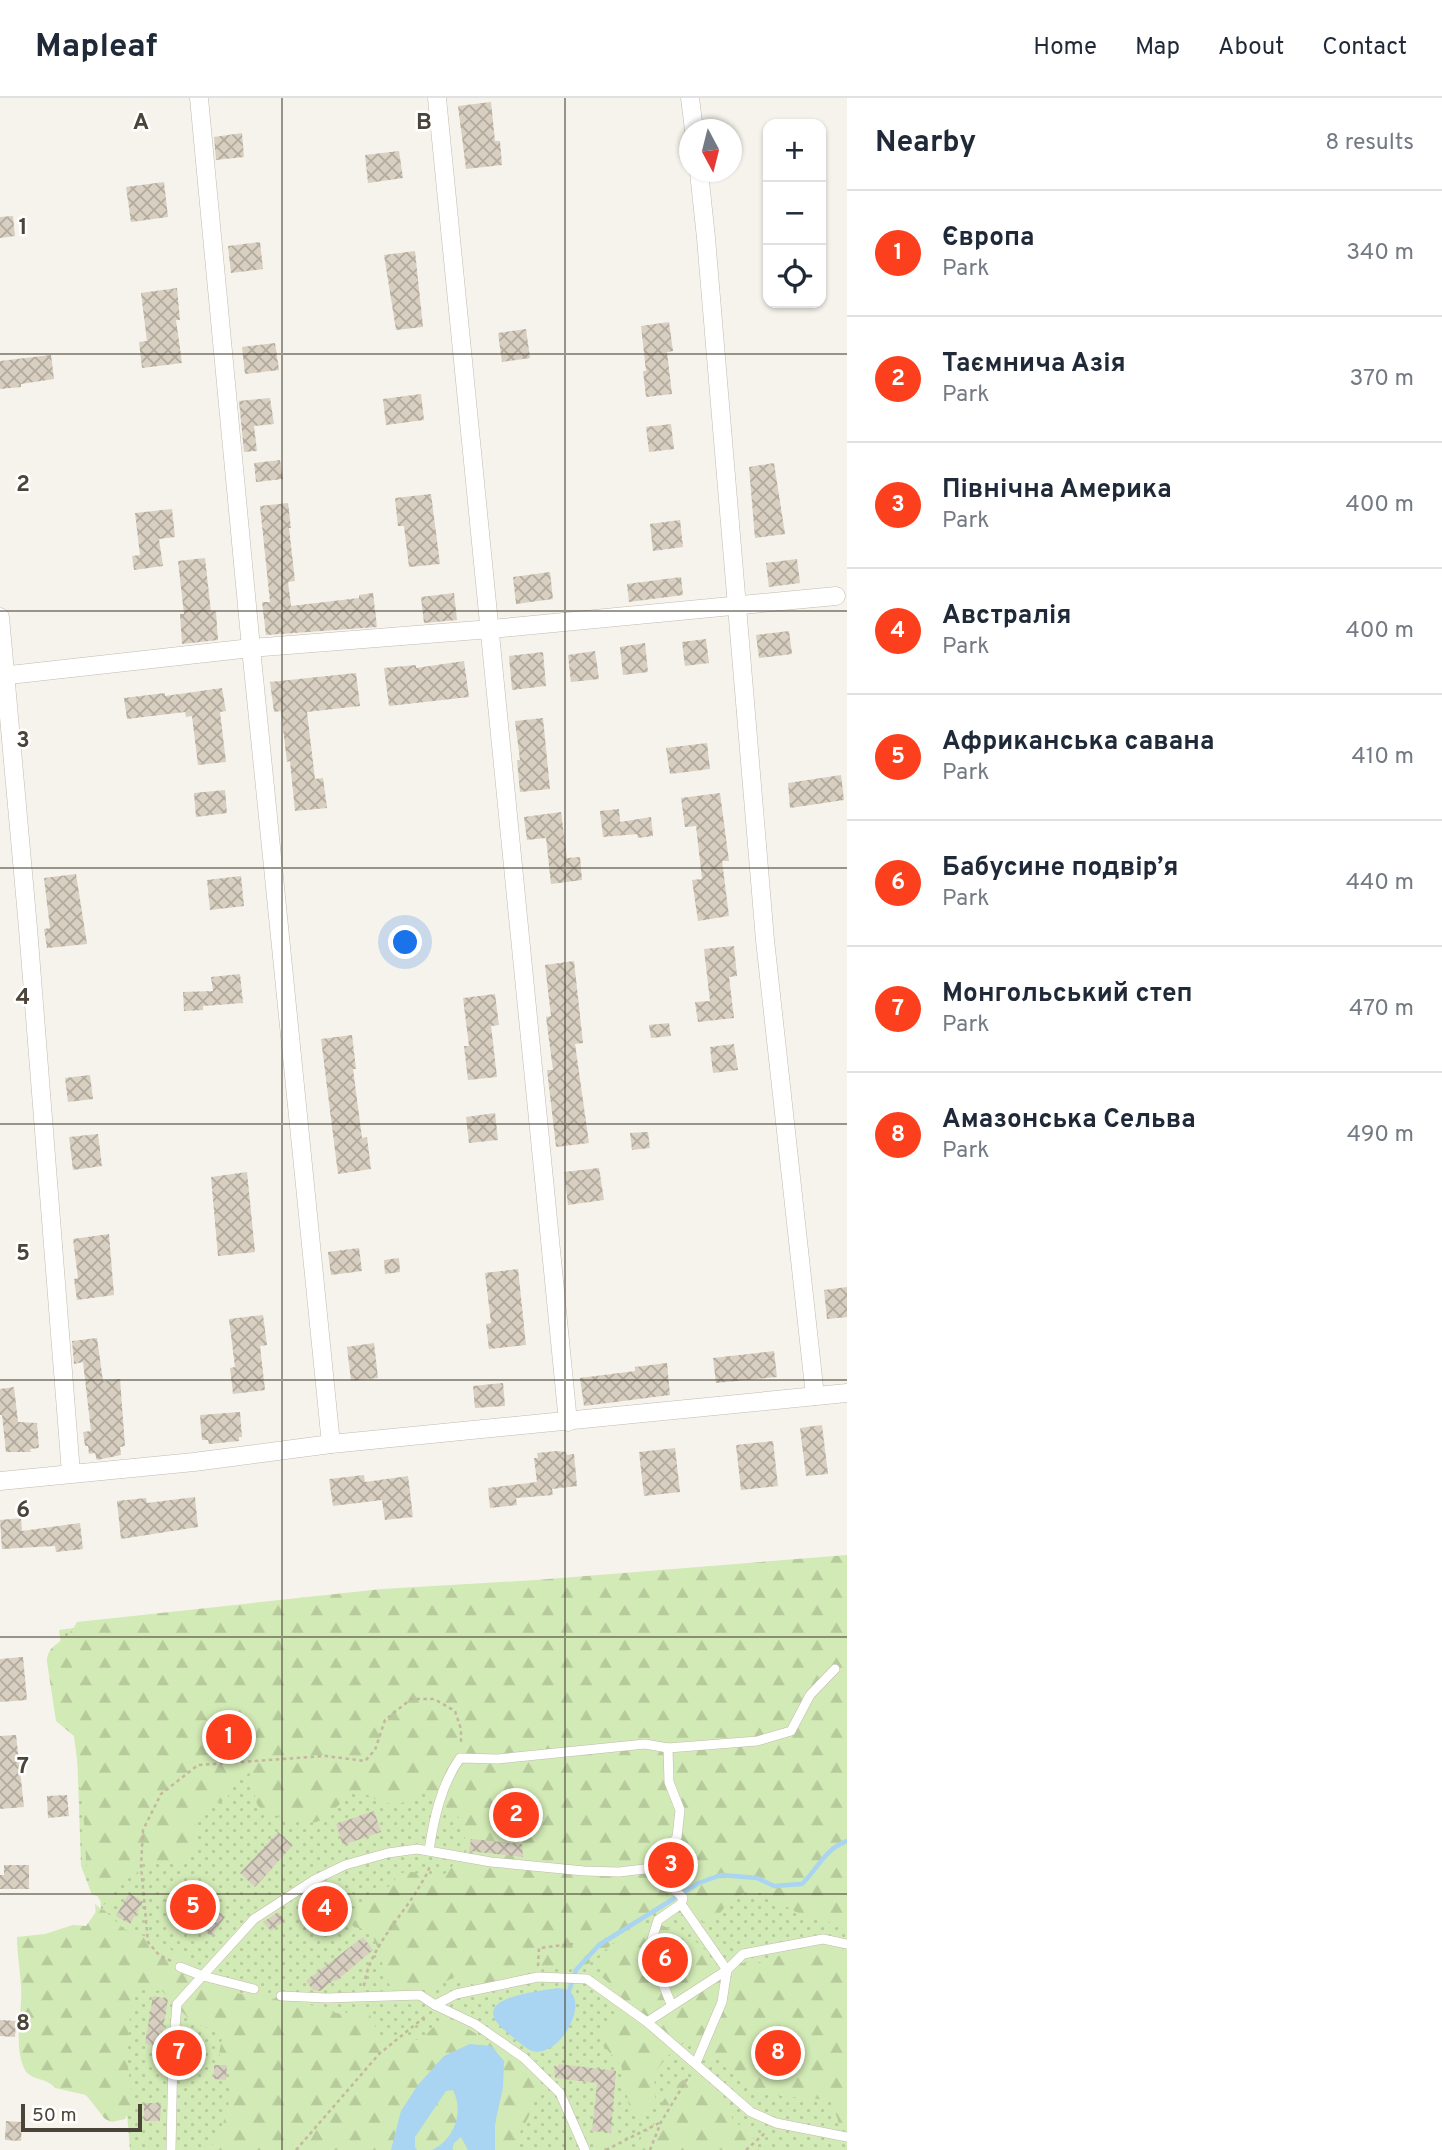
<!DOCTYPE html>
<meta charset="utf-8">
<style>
body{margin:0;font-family:Overpass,sans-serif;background:#f6f6f7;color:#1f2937}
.controls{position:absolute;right:21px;top:21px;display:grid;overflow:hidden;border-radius:14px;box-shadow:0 2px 5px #0004}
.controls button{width:63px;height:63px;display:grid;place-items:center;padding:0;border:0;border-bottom:2px solid #e0e1e3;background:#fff;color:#1f2937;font:35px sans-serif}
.compass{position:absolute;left:679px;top:21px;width:63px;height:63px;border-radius:50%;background:#fff;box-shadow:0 2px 5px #0004;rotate:173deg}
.scale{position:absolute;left:21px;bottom:18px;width:121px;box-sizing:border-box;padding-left:7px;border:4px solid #4b4439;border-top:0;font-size:19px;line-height:24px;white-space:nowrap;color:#4b4439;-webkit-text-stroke:5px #fff;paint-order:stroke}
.you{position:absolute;left:406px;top:845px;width:24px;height:24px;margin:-18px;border:5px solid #fff;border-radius:50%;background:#1a73e8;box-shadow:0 0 0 10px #1a73e833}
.badge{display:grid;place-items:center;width:46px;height:46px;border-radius:50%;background:#fc3f1d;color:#fff;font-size:23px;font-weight:700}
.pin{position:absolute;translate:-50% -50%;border:4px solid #fff;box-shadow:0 2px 7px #0006}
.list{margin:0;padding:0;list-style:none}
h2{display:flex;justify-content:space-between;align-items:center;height:91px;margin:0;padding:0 28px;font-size:30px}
h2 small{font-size:23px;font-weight:400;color:#747a83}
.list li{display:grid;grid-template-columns:46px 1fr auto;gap:21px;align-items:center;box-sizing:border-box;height:126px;padding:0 28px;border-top:2px solid #e0e1e3}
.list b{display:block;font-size:26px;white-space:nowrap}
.list p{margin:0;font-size:23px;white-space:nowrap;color:#747a83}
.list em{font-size:23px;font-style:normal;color:#747a83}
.icon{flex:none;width:38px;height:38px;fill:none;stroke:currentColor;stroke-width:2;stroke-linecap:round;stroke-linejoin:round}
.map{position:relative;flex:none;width:847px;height:2052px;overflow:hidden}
header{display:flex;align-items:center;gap:42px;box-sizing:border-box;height:98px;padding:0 35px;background:#fff;border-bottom:2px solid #e0e1e3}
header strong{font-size:33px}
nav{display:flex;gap:38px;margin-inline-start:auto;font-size:24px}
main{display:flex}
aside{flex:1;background:#fff}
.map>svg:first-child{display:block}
</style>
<header>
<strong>Mapleaf</strong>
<nav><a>Home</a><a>Map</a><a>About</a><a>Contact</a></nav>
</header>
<main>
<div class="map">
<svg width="847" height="2052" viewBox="0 0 847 2052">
<defs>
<pattern id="grass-dots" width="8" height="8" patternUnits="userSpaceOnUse" patternTransform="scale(1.75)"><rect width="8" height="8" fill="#d2eab5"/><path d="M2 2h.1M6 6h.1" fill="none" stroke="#b6ca9c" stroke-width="1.8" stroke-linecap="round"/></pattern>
<pattern id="forest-firs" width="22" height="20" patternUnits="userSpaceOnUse" patternTransform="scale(1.75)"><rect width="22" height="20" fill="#d2eab5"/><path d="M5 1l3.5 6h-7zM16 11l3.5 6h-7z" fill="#b6ca9c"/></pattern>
<pattern id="building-cross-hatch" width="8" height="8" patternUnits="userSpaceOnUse" patternTransform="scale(1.75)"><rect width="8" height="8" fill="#d8cfc1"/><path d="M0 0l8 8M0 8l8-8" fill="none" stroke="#b1aa9e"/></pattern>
</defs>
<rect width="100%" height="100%" fill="#f6f3ec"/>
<polygon fill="url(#grass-dots)" points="847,1466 847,2052 130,2052 125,1991 96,1818 95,1806 101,1811 100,1798 92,1797 81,1768 77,1652 59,1532 238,1509"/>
<g fill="url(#forest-firs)">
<path d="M847,1457v373l-51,-16 -34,-19 -15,-1 -15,6 -16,20 -7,4h-15l-20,-12 -15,-2 -13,8 -58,48 -45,5 -19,13 -47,5 -20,-12c-14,10 -47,21 -64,16 -12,-20 -11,-43 -25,-61l-14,-3 -5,-6c2,-20 24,-24 39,-34 5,-3 7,-8 11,-14l14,-1 20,6 13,-5 20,-21 2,-8c-6,-8 -4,-17 -9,-26l-35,-29c-18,14 -26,20 -49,10 -4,-2 -10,-6 -15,-7 -11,-1 -28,22 -39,28 -11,6 -31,1 -42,-3 -6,-3 -15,-5 -19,-9 -9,-9 -3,-25 -11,-35l-13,8 -10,19 -21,7 -10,11c0,9 3,20 1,28 -3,22 -40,14 -55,13l-4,14 -19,11 -9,19 -6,2c-24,-37 -14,-43 -19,-82 -3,-29 -6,-58 -10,-87l-18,-15 -9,-59c0,-15 10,-17 20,-26 4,-3 7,-9 10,-14l305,-33 154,-9z"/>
<path d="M98,1811l6,1 20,19 34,12 77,52 69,10 36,11 21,-5 7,2 12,25 40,4 17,-16 14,-5 36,21 29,6 22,17c4,38 -10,56 -29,87h-302l11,-10 11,-36 -3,-6c11,-20 5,-26 -7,-44l4,-21 -30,-10 -31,-32 -23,-1 -6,3 -7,58 7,55 -8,13 -13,3 -7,-3 -19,-24 -31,-7c-8,-11 -26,-7 -31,-20 -11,-25 -1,-55 -3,-82 -1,-17 -4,-33 -4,-49l28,-3 28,-9 13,1z"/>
<path d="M653,1824c18,7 38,13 51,27 10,10 13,23 24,33l13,-19h22l20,-9 24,-7 40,2v177h-7l-9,-26 -75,-6 -37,-39 -23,8 -4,-21c-17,0 -28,20 -38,32 1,23 7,32 -17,41l-7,-5 -9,-45 -19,-21 -1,-15 23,-16c2,-17 -10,-26 -22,-36l-1,-15 33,-34z"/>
<path d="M687,1979l20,4 16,14 10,25 19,15 7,15h-125l9,-15 11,-10c3,-21 16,-36 33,-48z"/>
<polygon points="611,2036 628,2052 593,2052 597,2038"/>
</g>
<g fill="#a9d4f2">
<path d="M558,1890c5,1 11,1 14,6 14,17 -18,70 -44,55 -7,-4 -14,-11 -21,-17 -44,-34 28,-40 51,-44z"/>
<path d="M470,1946l21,2 13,15 -1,27 -8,35v27h-27l-7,-13 -7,6 -2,7h-20c23,-11 32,-38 21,-60l-7,1 -31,46v10l2,3h-26l10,-39 17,-26 26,-29z"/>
</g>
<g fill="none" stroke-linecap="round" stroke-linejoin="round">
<path stroke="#a9d4f2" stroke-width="4.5" d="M569,1893l7,-21 23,-25 100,-62 22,-8 36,3 17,8 28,-2c15,-15 24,-36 45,-43"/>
</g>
<g fill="url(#building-cross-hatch)">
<polygon points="491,4 495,43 500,43 502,67 466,71 458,8"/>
<polygon points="242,35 244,59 216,62 214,39"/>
<polygon points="399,53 403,80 368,85 365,57"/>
<polygon points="164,84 168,119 131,124 126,89"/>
<polygon points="13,118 15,138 0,140 0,119"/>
<polygon points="260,144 263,171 231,175 228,148"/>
<polygon points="415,153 423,229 396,232 384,157"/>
<polygon points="177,190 180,222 176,222 182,265 142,270 139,244 147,243 141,195"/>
<polygon points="669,224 673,253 667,254 672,296 646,299 643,273 646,273 641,228"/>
<polygon points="526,231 530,260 502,264 498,235"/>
<polygon points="275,245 279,272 245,276 242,249"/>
<polygon points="51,257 54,281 21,286 21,289 0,291 0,263"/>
<polygon points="421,296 424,322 386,327 383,301"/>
<polygon points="270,300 274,326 254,328 257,353 244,354 239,303"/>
<polygon points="671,326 674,351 649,354 646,329"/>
<polygon points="280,362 283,381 256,384 254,365"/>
<polygon points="774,365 785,436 755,440 749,369"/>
<polygon points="431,396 440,466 409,469 404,428 398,428 395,400"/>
<polygon points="288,405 291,430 289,430 295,483 288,484 291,508 359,500 359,497 373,495 377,529 266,537 262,504 270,504 260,408"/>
<polygon points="172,411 175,439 159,441 163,468 134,472 132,458 140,457 135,415"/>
<polygon points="680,422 683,449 653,453 650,426"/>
<polygon points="205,460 211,514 216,513 218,542 182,546 180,516 184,516 178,463"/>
<polygon points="797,461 800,485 769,489 766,465"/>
<polygon points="550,474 553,501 516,506 513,479"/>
<polygon points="681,479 683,497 629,504 627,486"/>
<polygon points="454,495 457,522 424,525 421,499"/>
<polygon points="789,533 792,556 759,560 756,537"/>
<polygon points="706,541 709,565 685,568 682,544"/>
<polygon points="645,545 648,574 623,577 620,549"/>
<polygon points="595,553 599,581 571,584 568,557"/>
<polygon points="543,554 546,588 512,592 509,558"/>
<polygon points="464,563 469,599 389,608 384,570 416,567 416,570"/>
<polygon points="356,575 360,608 307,614 315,681 323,680 327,710 295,713 290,663 287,664 281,613 274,614 270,584"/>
<polygon points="222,590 226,613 220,614 226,664 198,667 192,618 186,619 185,614 127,621 124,600 165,595 165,598"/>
<polygon points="543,620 550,691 520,694 517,662 520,662 515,623"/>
<polygon points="707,645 710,671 670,676 666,650"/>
<polygon points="841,677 844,702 790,710 788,685"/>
<polygon points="225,692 227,715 196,719 194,695"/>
<polygon points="720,695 729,763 722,763 729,818 698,823 692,782 702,781 696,728 685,729 681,700"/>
<polygon points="619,711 620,724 651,719 653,738 638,740 637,736 603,739 600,713"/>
<polygon points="561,714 567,760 580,759 582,782 551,786 546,740 527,742 524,719"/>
<polygon points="76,776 87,846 47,850 44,831 50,830 44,780"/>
<polygon points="241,778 244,808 210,812 207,782"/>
<polygon points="734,848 737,878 729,879 734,920 698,924 695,904 710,903 704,851"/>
<polygon points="574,863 583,945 575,946 589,1045 556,1049 547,972 553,972 546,919 551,918 545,867"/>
<polygon points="240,876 243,905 203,908 203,912 184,913 183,894 213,893 211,879"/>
<polygon points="495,896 499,927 491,928 497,979 468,982 464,948 469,948 463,900"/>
<polygon points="669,925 671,938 651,940 649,927"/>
<polygon points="352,937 356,971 353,971 362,1040 367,1039 371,1071 338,1076 321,941"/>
<polygon points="734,946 738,972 713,975 710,949"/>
<polygon points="90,977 93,1001 68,1004 65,980"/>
<polygon points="495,1015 498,1042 469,1045 466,1019"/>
<polygon points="648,1034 650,1050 632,1052 630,1035"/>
<polygon points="98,1036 102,1068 73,1072 69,1039"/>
<polygon points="599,1070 604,1102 568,1107 564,1074"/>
<polygon points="247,1074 255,1154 218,1158 211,1079"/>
<polygon points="109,1136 114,1197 77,1202 74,1181 78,1180 73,1141"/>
<polygon points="359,1150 362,1173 331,1177 328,1154"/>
<polygon points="399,1160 400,1174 385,1176 384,1162"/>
<polygon points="518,1171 526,1247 489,1251 486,1226 491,1225 485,1175"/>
<polygon points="847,1189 847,1219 827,1221 824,1192"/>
<polygon points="263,1217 267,1247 260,1248 265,1292 233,1296 230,1270 235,1269 229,1221"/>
<polygon points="97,1240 103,1283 120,1281 125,1348 120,1349 121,1357 97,1362 95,1355 89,1356 88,1348 85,1348 83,1334 91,1333 83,1264 74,1266 72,1243"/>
<polygon points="374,1245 378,1280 351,1283 347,1249"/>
<polygon points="774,1253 777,1279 716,1285 713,1260"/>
<polygon points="667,1265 670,1297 584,1308 580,1280 635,1273 635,1269"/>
<polygon points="503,1285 505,1308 475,1310 473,1288"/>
<polygon points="14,1289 18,1324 37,1325 39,1350 30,1351 31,1354 6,1354 2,1317 0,1317 0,1291"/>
<polygon points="240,1314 242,1339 239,1339 239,1343 209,1346 208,1342 202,1342 200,1317"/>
<polygon points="822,1327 828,1376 806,1378 800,1330"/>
<polygon points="773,1343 778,1388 741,1392 736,1347"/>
<polygon points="675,1350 680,1394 644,1398 639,1354"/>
<polygon points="557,1353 566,1354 567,1357 574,1356 577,1388 552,1391 553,1397 516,1400 517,1407 490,1410 488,1390 537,1384 534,1360 538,1360 537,1355"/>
<polygon points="364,1377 365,1384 408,1378 413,1419 385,1422 382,1402 333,1408 329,1381"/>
<polygon points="195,1399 198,1429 121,1441 117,1403 146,1400 147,1405"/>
<polygon points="21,1420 22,1433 80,1425 83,1451 56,1454 55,1448 2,1451 0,1422"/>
<polygon points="23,1559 27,1602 0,1604 0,1561"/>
<polygon points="16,1637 24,1709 0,1711 0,1638"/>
<polygon points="67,1697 69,1718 48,1720 47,1698"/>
<polygon points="374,1713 381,1734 343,1747 336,1726"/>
<polygon points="278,1734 293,1747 255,1789 240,1775"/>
<polygon points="471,1741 522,1746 523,1759 469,1753"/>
<polygon points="4,1767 29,1767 29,1791 0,1791 0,1777 4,1777"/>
<polygon points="129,1795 143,1804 130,1826 116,1818"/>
<polygon points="208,1806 225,1819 211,1838 194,1826"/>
<polygon points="278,1814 285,1822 271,1833 263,1824"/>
<polygon points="363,1839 373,1852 336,1883 334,1882 320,1893 313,1892 306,1883"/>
<polygon points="153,1898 168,1901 160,1948 145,1946"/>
<polygon points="0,1922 16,1923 15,1939 0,1938"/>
<polygon points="559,1966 616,1973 611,2035 592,2033 597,1985 555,1980 554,1968 558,1968"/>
<polygon points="214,1967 227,1967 226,1982 214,1981"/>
<polygon points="144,2005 161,2005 160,2023 144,2023"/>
<polygon points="6,2023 22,2024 21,2043 5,2042"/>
</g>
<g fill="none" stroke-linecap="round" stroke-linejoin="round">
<g stroke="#c2bbae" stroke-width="10">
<g id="lane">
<path d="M429,1752c5,-32 12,-65 31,-92l37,1 148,-15 23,4"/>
<polyline points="653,1770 683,1800 681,1806 727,1872 722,1904 696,1965"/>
<polyline points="180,1869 203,1878 254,1891"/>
<polyline points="281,1898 327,1900 420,1897 435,1907 456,1896 538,1879 587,1881 647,1924 751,2014 776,2025 847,2039"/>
<polyline points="671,1906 649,1851 658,1822 681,1806"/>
<polyline points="435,1907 475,1926 524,1960 560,1995 585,2052"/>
<polyline points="647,1924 727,1872 743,1856 823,1841 847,1846"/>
<polyline points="171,2052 173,1954 177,1906 254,1821 314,1782 345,1767 388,1755 417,1751 491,1764 584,1773 619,1774 653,1770 677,1739 680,1712 669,1684 668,1650 757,1643 791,1633 810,1597 835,1571"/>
</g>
</g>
<g stroke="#c2bbae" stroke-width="19">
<g id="street">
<polyline points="199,0 251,550 331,1346"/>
<polyline points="437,0 568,1324"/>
<polyline points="690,0 694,32"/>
<polyline points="699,74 706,140 765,842 815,1298"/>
<polyline points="0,519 28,830 71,1375"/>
<polyline points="0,578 251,550 491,531 836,498"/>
<polyline points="0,1383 194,1364 331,1346 847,1295"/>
</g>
</g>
<g stroke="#c4b79f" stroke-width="2.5" stroke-dasharray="3.5 3.5" stroke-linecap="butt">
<polyline points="171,1863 159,1857 148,1844 141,1768 143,1732 161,1696 198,1667 326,1658 365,1663 375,1652 385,1622 411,1601 434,1601 455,1613 461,1631 461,1647"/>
<polyline points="538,1868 539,1850 573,1846"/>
<path d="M364,1888c5,-37 35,-66 54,-97 4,-8 11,-16 12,-25"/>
<polyline points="296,2052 379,1956 427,1917"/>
<polyline points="606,2052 661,2024"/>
<polyline points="650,2052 661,2024 689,1978"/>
<polyline points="746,2052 766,2034"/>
</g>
<use href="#lane" stroke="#fff" stroke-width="9"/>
<use href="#street" stroke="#fff" stroke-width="18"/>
</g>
<path fill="none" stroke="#4b4439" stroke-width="2" stroke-opacity="0.55" d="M282,0v2052M565,0v2052M0,256h847M0,513h847M0,770h847M0,1026h847M0,1282h847M0,1539h847M0,1796h847"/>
<g font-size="23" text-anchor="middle" font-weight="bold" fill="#4b4439" stroke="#fff" stroke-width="5" stroke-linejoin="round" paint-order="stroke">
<text x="141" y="31">A</text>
<text x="424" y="31">B</text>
<text x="23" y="136">1</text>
<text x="23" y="393">2</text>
<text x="23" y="649">3</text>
<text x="23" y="906">4</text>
<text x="23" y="1162">5</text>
<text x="23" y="1419">6</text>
<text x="23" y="1675">7</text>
<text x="23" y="1932">8</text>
</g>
</svg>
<div class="controls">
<button>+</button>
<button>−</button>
<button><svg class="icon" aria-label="locate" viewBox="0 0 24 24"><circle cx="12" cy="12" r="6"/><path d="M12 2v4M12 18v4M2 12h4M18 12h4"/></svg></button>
</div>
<svg class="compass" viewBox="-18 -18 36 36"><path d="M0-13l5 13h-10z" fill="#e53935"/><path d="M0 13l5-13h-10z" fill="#747a83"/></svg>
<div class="scale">50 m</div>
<div class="you"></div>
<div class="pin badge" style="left:229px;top:1639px">1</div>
<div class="pin badge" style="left:516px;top:1717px">2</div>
<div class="pin badge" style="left:671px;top:1767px">3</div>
<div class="pin badge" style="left:325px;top:1811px">4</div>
<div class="pin badge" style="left:193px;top:1809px">5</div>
<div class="pin badge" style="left:665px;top:1862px">6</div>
<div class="pin badge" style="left:179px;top:1955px">7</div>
<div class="pin badge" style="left:778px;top:1955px">8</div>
</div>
<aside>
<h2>Nearby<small>8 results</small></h2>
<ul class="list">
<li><span class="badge">1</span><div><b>Європа</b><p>Park</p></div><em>340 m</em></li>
<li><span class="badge">2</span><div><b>Таємнича Азія</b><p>Park</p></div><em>370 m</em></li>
<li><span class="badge">3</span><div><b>Північна Америка</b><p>Park</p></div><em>400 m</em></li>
<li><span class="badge">4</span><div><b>Австралія</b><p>Park</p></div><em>400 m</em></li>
<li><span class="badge">5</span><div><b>Африканська савана</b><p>Park</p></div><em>410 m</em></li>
<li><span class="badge">6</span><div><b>Бабусине подвір’я</b><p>Park</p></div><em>440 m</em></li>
<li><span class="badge">7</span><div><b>Монгольський степ</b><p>Park</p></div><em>470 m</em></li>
<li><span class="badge">8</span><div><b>Амазонська Сельва</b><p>Park</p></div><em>490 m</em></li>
</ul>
</aside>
</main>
